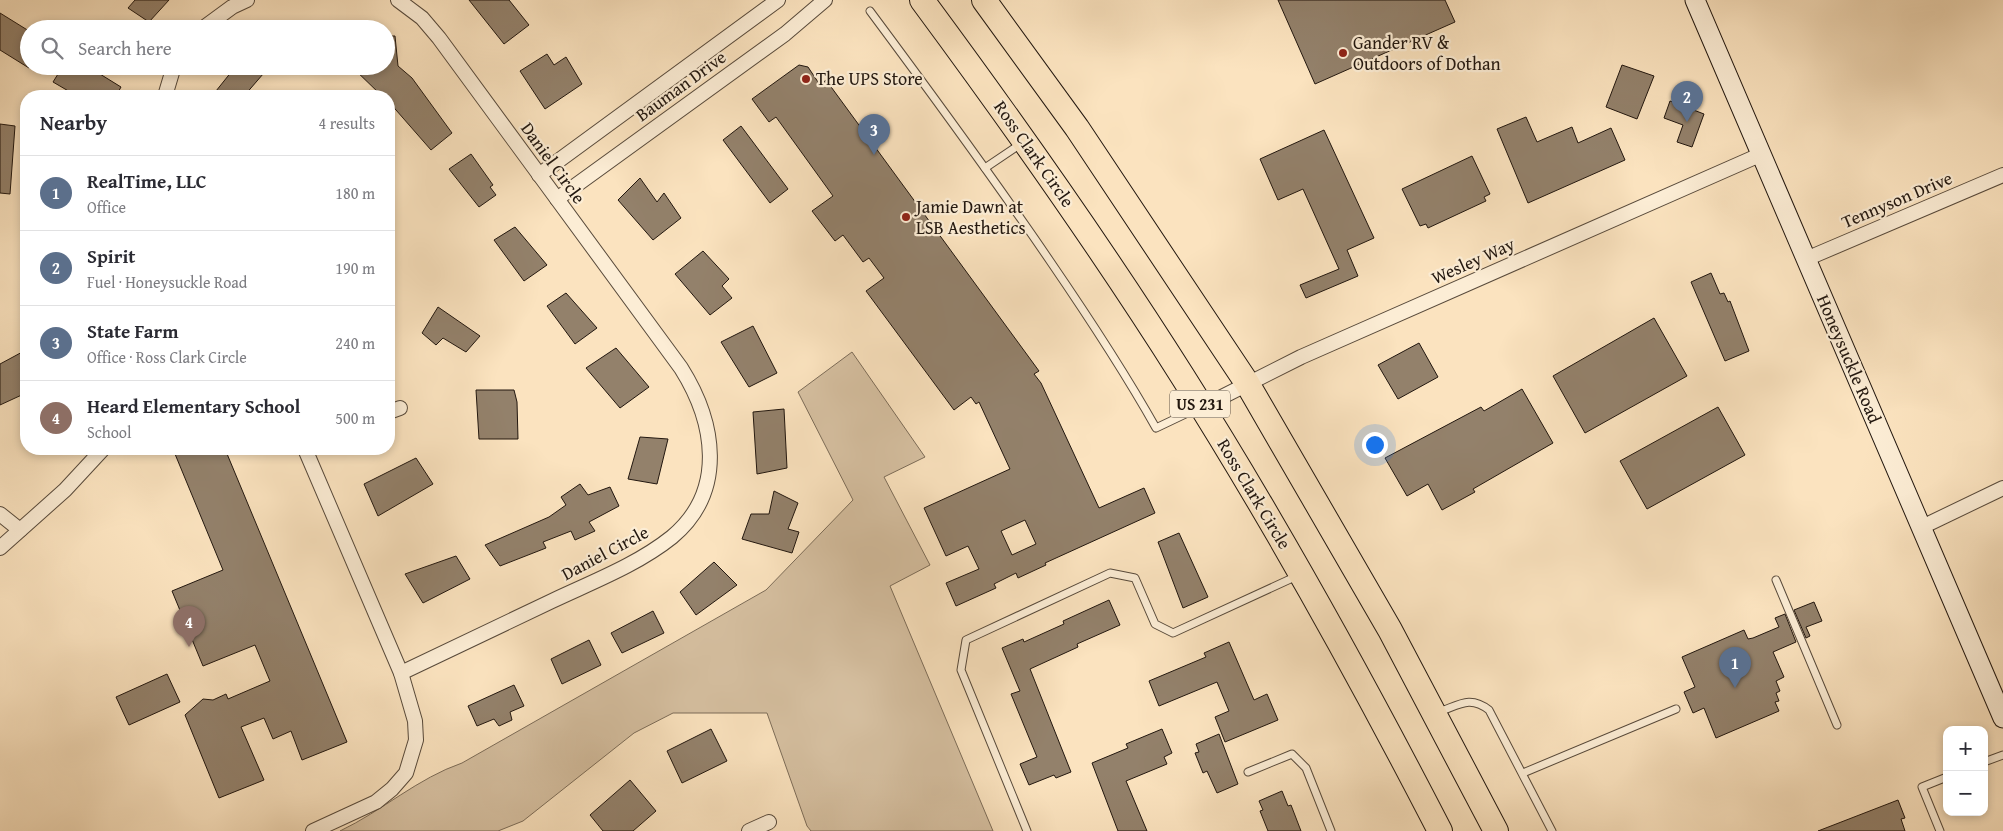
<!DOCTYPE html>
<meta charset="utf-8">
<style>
body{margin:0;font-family:"Gentium Book Plus",serif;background:#f2f2f3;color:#2b2b33}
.controls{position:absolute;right:15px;bottom:15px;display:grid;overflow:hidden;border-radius:10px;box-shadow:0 2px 8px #0003}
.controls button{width:45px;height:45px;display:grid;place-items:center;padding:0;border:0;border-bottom:1px solid #e1e1e2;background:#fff;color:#2b2b33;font:25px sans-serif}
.you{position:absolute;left:1374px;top:444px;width:18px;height:18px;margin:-12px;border:4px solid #fff;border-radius:50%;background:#1a73e8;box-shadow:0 0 0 8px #1a73e833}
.badge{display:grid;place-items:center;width:32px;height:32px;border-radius:50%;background:#db2777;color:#fff;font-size:16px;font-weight:700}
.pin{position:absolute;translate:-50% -41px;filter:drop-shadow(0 1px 2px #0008)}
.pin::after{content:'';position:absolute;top:26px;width:18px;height:15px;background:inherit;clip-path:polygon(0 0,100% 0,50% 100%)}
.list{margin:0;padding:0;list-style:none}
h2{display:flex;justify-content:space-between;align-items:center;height:65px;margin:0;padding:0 20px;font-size:21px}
h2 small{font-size:16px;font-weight:400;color:#7c7c81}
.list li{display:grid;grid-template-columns:32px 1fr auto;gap:15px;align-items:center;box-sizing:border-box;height:75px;padding:0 20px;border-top:1px solid #e1e1e2}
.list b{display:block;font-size:19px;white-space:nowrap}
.list p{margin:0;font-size:16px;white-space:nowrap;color:#7c7c81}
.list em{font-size:16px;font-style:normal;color:#7c7c81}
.icon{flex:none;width:28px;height:28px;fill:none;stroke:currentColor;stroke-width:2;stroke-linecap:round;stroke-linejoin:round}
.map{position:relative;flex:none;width:2003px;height:831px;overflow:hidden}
.search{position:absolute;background:#fff;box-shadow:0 2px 8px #0003;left:20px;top:20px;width:375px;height:55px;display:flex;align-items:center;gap:12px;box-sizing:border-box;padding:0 18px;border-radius:28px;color:#7c7c81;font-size:19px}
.panel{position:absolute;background:#fff;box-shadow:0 2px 8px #0003;left:20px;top:90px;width:375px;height:365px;border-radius:20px}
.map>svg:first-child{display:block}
</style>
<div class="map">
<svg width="2003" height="831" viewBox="0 0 2003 831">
<rect width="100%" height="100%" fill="#fbe3bf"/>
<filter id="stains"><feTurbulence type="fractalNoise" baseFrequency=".004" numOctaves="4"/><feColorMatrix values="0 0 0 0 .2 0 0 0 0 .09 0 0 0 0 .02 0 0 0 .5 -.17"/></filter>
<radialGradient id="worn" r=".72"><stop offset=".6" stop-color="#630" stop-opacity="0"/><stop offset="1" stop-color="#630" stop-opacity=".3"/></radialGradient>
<path fill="#d6c0a1" stroke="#7c6c58" d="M852,352l73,105 -41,20 46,88 -40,21 103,245h-182l-4,-5 -40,-113h-94l-39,20 -111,88 -25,10h-158c42,-20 78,-53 122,-68l304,-173 87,-90 -55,-108z"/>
<g fill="#93816b" stroke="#22170f" fill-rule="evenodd">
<polygon points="135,0 169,0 149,22 128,8"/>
<polygon points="469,0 509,0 529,25 504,44"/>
<polygon points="1278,0 1445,0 1455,22 1315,84"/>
<polygon points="0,13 29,31 29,68 0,50"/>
<polygon points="386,36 395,36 398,66 412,78 452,133 431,150 389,102 389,96 382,96 351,66 386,66"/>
<polygon points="547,54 554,65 566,57 582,84 545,109 520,71"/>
<path d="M799,65l9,2 12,18 6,-5 213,291 -5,3 7,9 58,125 45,-20 11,25 -110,50 1,2 -28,13 -2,-5 -22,11 2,4 -40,18 -10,-23 33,-14 -11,-23 -22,10 -22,-48 86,-39 -31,-67 -3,2 -5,-7 -17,13 -88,-119 18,-13 -15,-20 -6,4 -20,-27 -8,6 -23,-30 21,-15 -57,-79 -7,5 -17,-23zM1025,520l11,24 -24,11 -11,-24z"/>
<polygon points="1622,65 1654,76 1637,119 1606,107"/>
<polygon points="63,66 87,66 121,87 116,96 77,96 53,82"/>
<polygon points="236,66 270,66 244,96 212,96"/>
<polygon points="1670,101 1704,114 1692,147 1677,142 1683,125 1664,118"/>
<polygon points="1526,117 1537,142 1572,127 1578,143 1611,128 1625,160 1528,203 1497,129"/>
<polygon points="0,124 15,126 10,194 0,193"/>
<polygon points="741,126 788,189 770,203 723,140"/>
<polygon points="1324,130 1374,238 1347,250 1358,276 1306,298 1300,285 1339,269 1303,189 1278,200 1260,159"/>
<polygon points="471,154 493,185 490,187 496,195 479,207 449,169"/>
<polygon points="1472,156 1490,194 1484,197 1486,201 1428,228 1426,224 1420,226 1402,189"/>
<polygon points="640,178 657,202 664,193 681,218 653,240 618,200"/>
<polygon points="515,227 547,265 524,281 494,240"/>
<polygon points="703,251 729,279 722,286 732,298 710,315 675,274"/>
<polygon points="1711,273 1720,294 1724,293 1728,302 1730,301 1749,351 1725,361 1691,282"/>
<polygon points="566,293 597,328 575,344 547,306"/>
<polygon points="438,307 480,336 466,352 443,338 436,345 422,333"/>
<polygon points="1654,318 1687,376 1585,433 1553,376"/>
<polygon points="753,326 777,373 749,387 721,342"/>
<polygon points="1419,343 1438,377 1398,399 1378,365"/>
<polygon points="616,348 649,387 620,408 586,368"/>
<polygon points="26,350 26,393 0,405 0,364"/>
<polygon points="1522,389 1553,443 1473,489 1475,492 1442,510 1428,484 1407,496 1385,458 1481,407 1484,411"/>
<polygon points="476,390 514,390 517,402 518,439 479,439"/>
<polygon points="1718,407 1745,455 1647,509 1620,461"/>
<polygon points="784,409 787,468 757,474 753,412"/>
<polygon points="640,437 668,439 657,484 628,479"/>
<polygon points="187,449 225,449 347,742 302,760 291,731 273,739 264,718 241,727 264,780 219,798 185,715 203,699 213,700 226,694 228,699 270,681 255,645 203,666 172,591 223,570 175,454"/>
<polygon points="416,458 433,484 378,516 364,484"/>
<polygon points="580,484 588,495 610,487 619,506 589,522 595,531 575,540 571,531 543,542 546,548 500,566 485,545 549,517 566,505 561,497"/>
<polygon points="774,491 798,503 788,529 799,532 792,553 742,539 751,514 769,514"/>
<polygon points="1179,533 1208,597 1183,608 1158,542"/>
<polygon points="456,556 470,579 423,603 405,574"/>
<polygon points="714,562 737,585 696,615 680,592"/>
<polygon points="1109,600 1120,625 1077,644 1078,647 1030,669 1071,772 1056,778 1054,775 1029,785 1020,764 1037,757 1011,694 1020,691 1002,648 1023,639 1024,642 1064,624 1063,621"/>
<polygon points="1814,602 1822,621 1806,627 1810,636 1806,638 1794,610"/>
<polygon points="653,611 664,633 622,653 611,633"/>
<polygon points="1785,614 1796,642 1773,652 1784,677 1776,681 1780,691 1776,693 1779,701 1775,702 1779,711 1716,738 1704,708 1693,713 1684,692 1695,687 1682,657 1744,630 1748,639 1753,638 1779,627 1775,618"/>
<polygon points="589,640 601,665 562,684 551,659"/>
<polygon points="1229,642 1254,700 1267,694 1278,720 1225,742 1215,717 1229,711 1217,682 1159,706 1149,681 1206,657 1204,653"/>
<polygon points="167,674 180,702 129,725 116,697"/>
<polygon points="514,685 524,706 510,712 512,720 499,726 494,719 477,726 468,706"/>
<polygon points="711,729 727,761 682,783 667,751"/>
<polygon points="1162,729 1172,753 1164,757 1167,764 1126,781 1147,831 1118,831 1092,763 1128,748 1126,744"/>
<polygon points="1219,734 1238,784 1217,793 1207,771 1203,773 1195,753 1199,752 1196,744"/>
<polygon points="630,780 656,811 633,831 603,831 590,815"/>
<polygon points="1282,791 1288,806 1291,805 1301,831 1268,831 1260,811 1263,810 1259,801"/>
<polygon points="1898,800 1905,818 1901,819 1905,831 1818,831"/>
</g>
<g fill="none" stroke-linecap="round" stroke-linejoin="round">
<g stroke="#584a3b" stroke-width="9">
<g id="lane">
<path d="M870,11c61,82 122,165 180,250 37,54 74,110 106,167l42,-20"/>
<polyline points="985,168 1022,143"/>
<polyline points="1776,580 1837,725"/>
<path d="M1439,712c20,-7 31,-17 50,-2l63,121"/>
<polyline points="1984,762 2003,755"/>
<polyline points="1248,772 1292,754 1306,768 1331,831"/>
<polyline points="1523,773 1676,709"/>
<polyline points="1027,831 961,670 966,640 1110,573 1135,578 1155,624 1173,633 1297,576"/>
<polyline points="1940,831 1922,787 1947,777"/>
</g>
</g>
<g stroke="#584a3b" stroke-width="16">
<g id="street">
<path d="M398,0l24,18 17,20 242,330c34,54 46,123 -9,169 -35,28 -80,45 -120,64 -51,24 -101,48 -151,72"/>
<polyline points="202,29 232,7 247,0"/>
<polyline points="165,96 174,66"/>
<polyline points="539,175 778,0"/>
<polyline points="557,199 785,34 825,0"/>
<polyline points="1806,259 2003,175"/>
<polyline points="1202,407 1301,357 1762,154"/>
<polyline points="389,412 400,408"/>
<polyline points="305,449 401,673 415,721 416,740 406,773 392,789 376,802 313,831"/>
<polyline points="0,514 20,530"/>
<polyline points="1922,527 2003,488"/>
<polyline points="0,548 65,490 103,449"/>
<polyline points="749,831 769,822"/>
</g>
</g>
<g stroke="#22170f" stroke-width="21">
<polyline id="secondary" points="1695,0 2003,718"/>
</g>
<g stroke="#22170f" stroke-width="26">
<g id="highway">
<path d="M922,0c91,123 179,247 261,377 93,147 177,299 257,454"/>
<polyline points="984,0 1077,128 1247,383 1390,630 1496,831"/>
</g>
</g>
<use href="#lane" stroke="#fcedd5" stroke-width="7"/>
<use href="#street" stroke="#fcedd5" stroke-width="14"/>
<use href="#secondary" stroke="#fcedd5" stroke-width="19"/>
<use href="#highway" stroke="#fbe3bf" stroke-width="24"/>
</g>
<g fill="#8f2418" stroke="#fcedd5" stroke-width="2">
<circle cx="1343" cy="53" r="5"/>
<circle cx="806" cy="79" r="5"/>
<circle cx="906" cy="217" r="5"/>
</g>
<g text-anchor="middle" stroke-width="4.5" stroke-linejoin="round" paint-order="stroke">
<rect fill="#fcedd5" stroke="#63574a" stroke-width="1" x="1170" y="390.5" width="60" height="27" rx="4"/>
<g font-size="16" font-weight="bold" fill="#22170f">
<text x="1200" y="410">US 231</text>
</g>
<g font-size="18" fill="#22170f" stroke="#fcedd5" text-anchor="start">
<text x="1353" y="49">Gander RV &amp;<tspan x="1353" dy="21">Outdoors of Dothan</tspan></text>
<text x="816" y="85">The UPS Store</text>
<text x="916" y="213">Jamie Dawn at<tspan x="916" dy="21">LSB Aesthetics</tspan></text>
</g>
<g font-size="18" fill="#22170f" stroke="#fcedd5">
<text transform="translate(681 86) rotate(-36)" y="6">Bauman Drive</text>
<text transform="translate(1034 154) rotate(55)" y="6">Ross Clark Circle</text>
<text transform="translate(553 163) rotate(54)" y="6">Daniel Circle</text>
<text transform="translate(1897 200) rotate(-23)" y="6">Tennyson Drive</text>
<text transform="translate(1473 261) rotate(-24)" y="6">Wesley Way</text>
<text transform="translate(1849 359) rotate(67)" y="6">Honeysuckle Road</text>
<text transform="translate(1254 494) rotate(59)" y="6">Ross Clark Circle</text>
<text transform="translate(605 553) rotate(-28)" y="6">Daniel Circle</text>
</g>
</g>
<rect width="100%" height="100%" filter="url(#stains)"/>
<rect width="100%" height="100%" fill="url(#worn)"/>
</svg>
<div class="controls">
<button>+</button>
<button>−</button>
</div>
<div class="you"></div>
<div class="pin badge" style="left:1735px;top:688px;background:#5c6f8a">1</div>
<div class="pin badge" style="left:1687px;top:122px;background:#5c6f8a">2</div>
<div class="pin badge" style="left:874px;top:155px;background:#5c6f8a">3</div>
<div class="pin badge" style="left:189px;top:647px;background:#8d6e63">4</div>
<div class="search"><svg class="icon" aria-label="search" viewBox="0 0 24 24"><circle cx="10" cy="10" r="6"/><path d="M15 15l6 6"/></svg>Search here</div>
<section class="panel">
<h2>Nearby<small>4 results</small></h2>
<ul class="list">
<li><span class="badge" style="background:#5c6f8a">1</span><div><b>RealTime, LLC</b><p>Office</p></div><em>180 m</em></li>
<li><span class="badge" style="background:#5c6f8a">2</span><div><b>Spirit</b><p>Fuel · Honeysuckle Road</p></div><em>190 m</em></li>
<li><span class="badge" style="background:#5c6f8a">3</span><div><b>State Farm</b><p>Office · Ross Clark Circle</p></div><em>240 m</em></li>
<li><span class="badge" style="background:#8d6e63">4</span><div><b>Heard Elementary School</b><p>School</p></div><em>500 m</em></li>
</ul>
</section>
</div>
